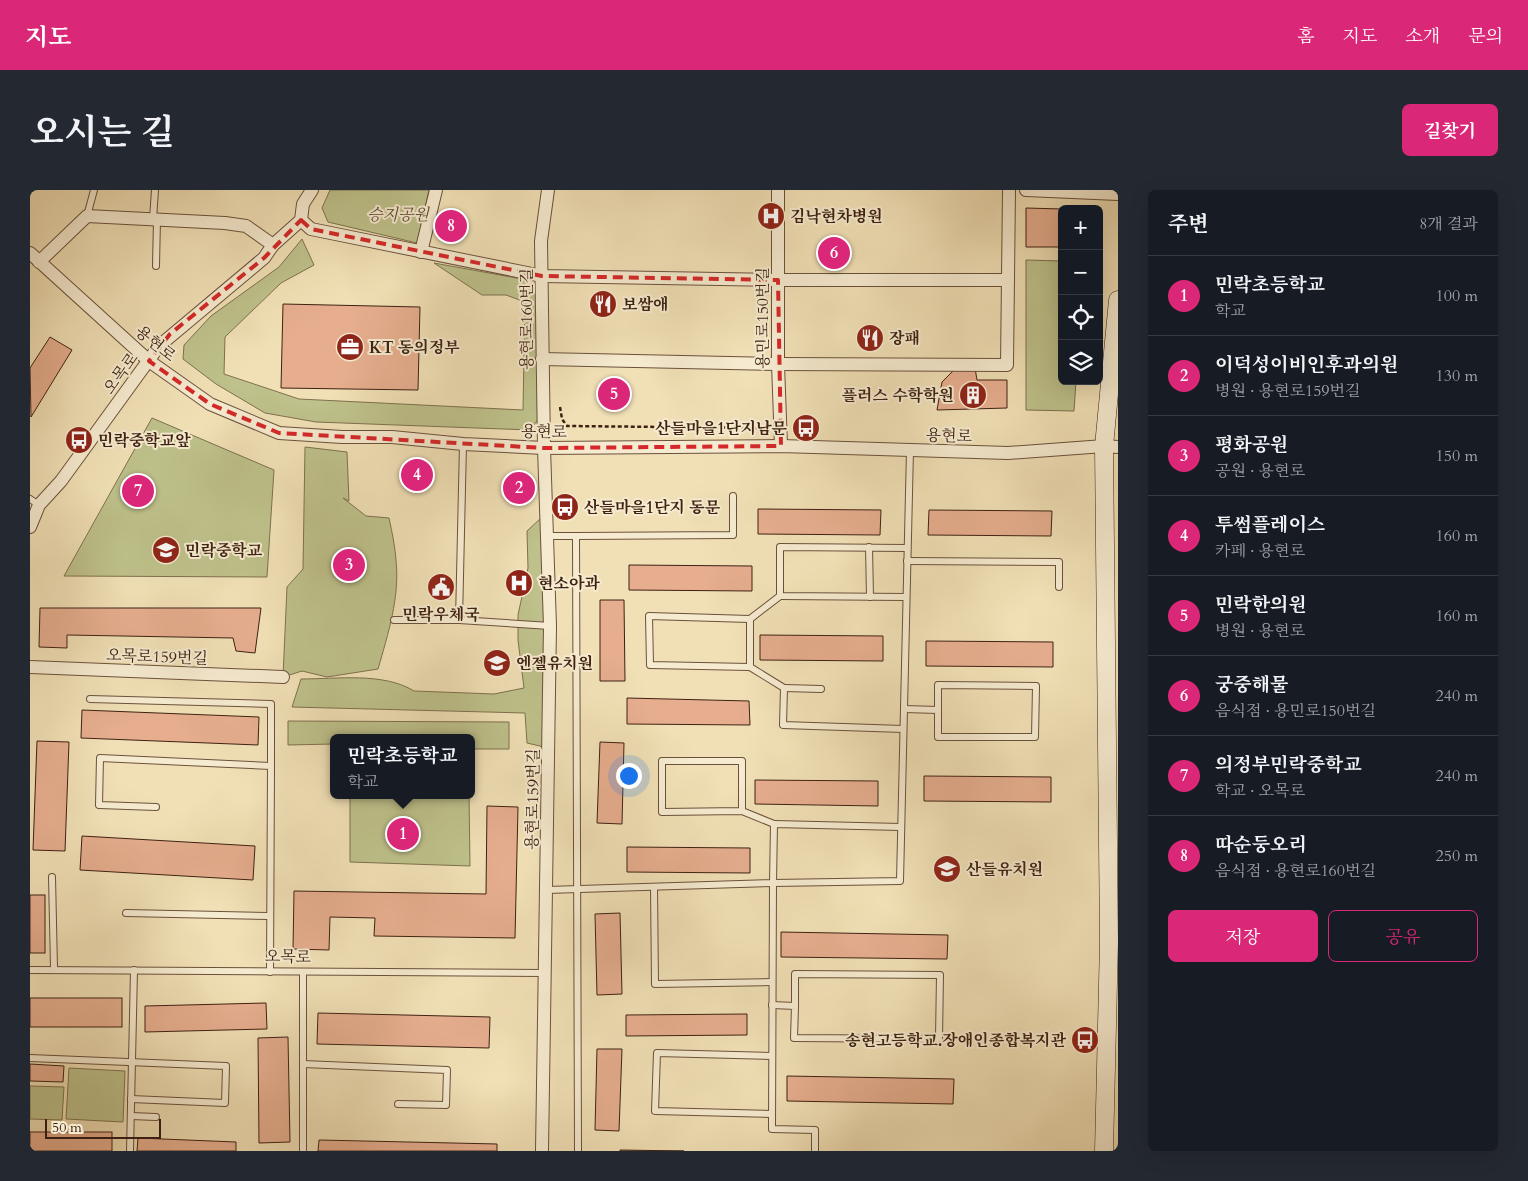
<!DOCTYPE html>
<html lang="ko">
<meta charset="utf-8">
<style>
body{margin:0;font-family:Cardo,"Noto Serif KR",serif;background:#242831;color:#f1f3f6}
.controls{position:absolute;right:15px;top:15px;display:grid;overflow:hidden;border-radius:8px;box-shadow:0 5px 20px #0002}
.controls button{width:45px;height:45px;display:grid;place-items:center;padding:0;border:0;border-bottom:1px solid #363941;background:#171b24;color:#f1f3f6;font:25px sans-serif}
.scale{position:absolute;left:15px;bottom:12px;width:116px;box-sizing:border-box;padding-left:5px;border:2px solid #3e2112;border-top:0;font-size:14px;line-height:18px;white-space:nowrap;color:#3e2112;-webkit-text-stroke:4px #f6ebd0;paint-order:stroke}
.you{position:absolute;left:598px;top:585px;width:18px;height:18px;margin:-12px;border:4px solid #fff;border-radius:50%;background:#1a73e8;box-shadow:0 0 0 8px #1a73e833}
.badge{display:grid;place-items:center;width:32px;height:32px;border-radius:50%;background:#db2777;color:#fff;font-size:16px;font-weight:700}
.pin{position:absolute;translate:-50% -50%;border:2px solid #fff;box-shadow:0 1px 5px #0006}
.popup{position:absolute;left:300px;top:544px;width:145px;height:65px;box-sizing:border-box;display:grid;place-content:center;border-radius:8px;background:#171b24;filter:drop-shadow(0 1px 4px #0005);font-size:16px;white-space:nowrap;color:#9ea1a6}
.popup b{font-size:19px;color:#f1f3f6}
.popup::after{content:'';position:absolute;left:50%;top:100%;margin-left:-10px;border:10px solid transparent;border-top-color:#171b24}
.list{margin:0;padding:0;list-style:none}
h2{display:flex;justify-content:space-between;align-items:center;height:65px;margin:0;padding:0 20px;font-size:21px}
h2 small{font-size:16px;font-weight:400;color:#9ea1a6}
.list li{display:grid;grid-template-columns:32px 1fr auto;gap:15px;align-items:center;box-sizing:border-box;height:80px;padding:0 20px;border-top:1px solid #363941}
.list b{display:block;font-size:19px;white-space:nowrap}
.list p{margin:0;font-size:16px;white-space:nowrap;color:#9ea1a6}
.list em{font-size:16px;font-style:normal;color:#9ea1a6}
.actions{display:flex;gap:10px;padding:15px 20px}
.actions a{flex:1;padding:11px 0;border:1px solid #db2777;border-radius:8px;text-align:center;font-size:18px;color:#db2777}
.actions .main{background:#db2777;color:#fff}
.icon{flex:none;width:28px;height:28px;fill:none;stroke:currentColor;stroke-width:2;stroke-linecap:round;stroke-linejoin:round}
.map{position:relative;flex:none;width:1088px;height:961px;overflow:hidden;border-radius:8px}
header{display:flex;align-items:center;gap:30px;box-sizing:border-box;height:70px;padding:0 25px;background:#db2777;color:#fff}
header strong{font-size:24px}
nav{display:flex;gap:28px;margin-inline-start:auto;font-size:18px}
.intro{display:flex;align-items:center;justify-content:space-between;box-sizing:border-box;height:120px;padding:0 30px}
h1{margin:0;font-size:35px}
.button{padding:12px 22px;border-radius:8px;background:#db2777;color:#fff;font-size:18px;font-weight:700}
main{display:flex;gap:30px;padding:0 30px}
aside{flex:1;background:#171b24;border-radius:8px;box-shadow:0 5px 20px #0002}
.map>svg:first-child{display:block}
</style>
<header>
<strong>지도</strong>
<nav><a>홈</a><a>지도</a><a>소개</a><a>문의</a></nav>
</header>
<div class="intro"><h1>오시는 길</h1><a class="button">길찾기</a></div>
<main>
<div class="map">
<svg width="1088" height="961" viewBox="0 0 1088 961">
<rect width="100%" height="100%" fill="#f1e0b6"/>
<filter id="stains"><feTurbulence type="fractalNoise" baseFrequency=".004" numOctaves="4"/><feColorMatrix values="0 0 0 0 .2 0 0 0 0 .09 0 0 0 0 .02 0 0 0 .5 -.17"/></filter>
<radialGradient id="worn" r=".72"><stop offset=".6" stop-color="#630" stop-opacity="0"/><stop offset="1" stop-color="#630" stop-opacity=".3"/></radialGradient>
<g fill="#bec18b" stroke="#7e714e">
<polygon points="300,0 399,0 387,53 298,32 292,18"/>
<polygon points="272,49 284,75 251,93 195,147 194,184 269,209 493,220 495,112 476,105 452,105 404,73 492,89 509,103 509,228 500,240 286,232 235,223 186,194 153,169 154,155 181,126 249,77"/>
<polygon points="996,70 1032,71 1032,191 1046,191 1044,221 996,220"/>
<polygon points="122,228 244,280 237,387 34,386"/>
<path d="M275,257l42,5 2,49 -6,-3 23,18 23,2c3,14 6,28 7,42 4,37 -8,74 -18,109l-51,8 -25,-6 -19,6 4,-90 16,-18z"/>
<path d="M511,328l5,124 -2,105 -17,-4 -2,-30 -233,-6 9,-28c36,0 82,-7 113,12l80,3 30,-6 -6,-48v-25l10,-47 -1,-37z"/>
<polygon points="258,531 479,532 479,559 442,559 442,548 304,548 304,554 258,555"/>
<polygon points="320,605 439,605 440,676 320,672"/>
<polygon points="39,878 95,881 93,932 36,929"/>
<polygon points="0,896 34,897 32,930 0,929"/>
</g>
<g fill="#e6ae8f" stroke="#3e2112">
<polygon points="996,18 1032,19 1032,57 996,57"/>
<polygon points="253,114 390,117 388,200 251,198"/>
<polygon points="20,147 42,160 1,227 0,178"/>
<polygon points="927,177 945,178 947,190 977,190 977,218 907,220 912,192"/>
<polygon points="728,319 851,320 850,345 728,344"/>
<polygon points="899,320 1022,321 1021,346 898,345"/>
<polygon points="599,375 722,376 722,401 599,400"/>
<polygon points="570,410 594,410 595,491 570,491"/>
<polygon points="10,418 231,418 225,463 206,461 203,448 37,445 37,458 9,457"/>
<polygon points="730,445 853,446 853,471 730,470"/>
<polygon points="896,451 1023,452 1023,477 896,476"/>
<polygon points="597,508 719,511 720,535 597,534"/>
<polygon points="52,520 229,527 228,555 51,548"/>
<polygon points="7,551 39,552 35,661 3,660"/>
<polygon points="570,552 594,553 592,634 567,633"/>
<polygon points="894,586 1021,587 1021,612 894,611"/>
<polygon points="725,590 848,591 848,616 725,614"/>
<polygon points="457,616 488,617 485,748 344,746 345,728 300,727 299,760 263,759 264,701 456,704"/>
<polygon points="52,646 225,656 223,690 50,680"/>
<polygon points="597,657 720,658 720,683 597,682"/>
<rect x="0" y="705" width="15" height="58"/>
<polygon points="590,723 592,804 567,805 565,724"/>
<polygon points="751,742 918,745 917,769 751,767"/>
<rect x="0" y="808" width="92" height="29"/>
<polygon points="236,813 237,839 115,842 115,816"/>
<polygon points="288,823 460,827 459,858 287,854"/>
<polygon points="717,824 717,845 596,846 596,825"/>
<polygon points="258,847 260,952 229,953 228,848"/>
<polygon points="567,859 592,859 589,941 565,940"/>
<polygon points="0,874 34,876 33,892 0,891"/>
<polygon points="757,886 924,889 923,914 757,911"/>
<rect x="0" y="942" width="82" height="19"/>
<polygon points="108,948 206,952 206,961 107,961"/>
<polygon points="289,950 467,954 467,961 288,961"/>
<polygon points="590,960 654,961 590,961"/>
</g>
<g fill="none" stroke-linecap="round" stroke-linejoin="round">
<g stroke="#6b513b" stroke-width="8">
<g id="lane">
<polyline points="57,26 64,0"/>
<polyline points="123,29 125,0"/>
<polyline points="126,76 127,29"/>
<polyline points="0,309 9,315"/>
<polyline points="517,346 546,346 548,961"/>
<polyline points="546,346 703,345 703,306"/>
<polyline points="839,357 840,407"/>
<polyline points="877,371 1029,372 1029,397"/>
<polyline points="750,406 720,429 619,426 620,475 720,477 754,498 753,535 873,539"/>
<polyline points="876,407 750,406 750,357 877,358"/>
<polyline points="720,429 720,477"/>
<polyline points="364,430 429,430 520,436"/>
<polyline points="429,430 433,254"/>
<polyline points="754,498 791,499"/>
<polyline points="60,509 241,514 241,576"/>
<polyline points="874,519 908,520 908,547 1005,547 1006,496 908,495 908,520"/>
<polyline points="126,617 69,615 70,568 241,576 240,782"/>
<polyline points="712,621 632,622 632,571 712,571 712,621 744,634"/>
<polyline points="22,687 24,778"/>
<polyline points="624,697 625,794 742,792"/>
<polyline points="517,700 743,693 744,634 871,637"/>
<polyline points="96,723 239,726"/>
<polyline points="0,780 516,783"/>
<polyline points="273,783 273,961"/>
<polyline points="742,815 765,816 765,784 910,785 909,849 764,848 765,816"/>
<polyline points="0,868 196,876 195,913 101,909"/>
<polyline points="273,874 417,880 416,915 368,914"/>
<polyline points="742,924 625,921 627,863 742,866"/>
<polyline points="101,926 126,927"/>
<polyline points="100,961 104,780"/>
<polyline points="785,961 785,940 742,939 743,693 870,691 880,260"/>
</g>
</g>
<g stroke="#6b513b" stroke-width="14">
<g id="street">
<polyline points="748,0 748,174 751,256"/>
<polyline points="996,0 1088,4"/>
<polyline points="271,30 281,39 512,86 748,90 978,90"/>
<polyline points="391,62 406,0"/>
<polyline points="0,63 119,171 180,214 249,243 312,247 362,247 433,254 514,258 751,256 978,263 1074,256 1088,257"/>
<polyline points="9,72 57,26 195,33 216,36 243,55"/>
<polyline points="512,169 748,174 977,175 979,0"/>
<polyline points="0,337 9,315 31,291 129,156 234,68 243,55 271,30 273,14 282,0"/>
<polyline points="0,477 253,487"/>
<polyline points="512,961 520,436 514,258 511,51 518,0"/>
</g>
</g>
<g stroke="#3e2112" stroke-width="19">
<polyline id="secondary" points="1074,961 1079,752 1074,256 1088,110"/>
</g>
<polyline stroke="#3e2112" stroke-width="2.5" stroke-dasharray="4 2.5" stroke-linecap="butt" points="530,217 532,229 537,236 734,238"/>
<use href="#lane" stroke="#f6ebd0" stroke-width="6"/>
<use href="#street" stroke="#f6ebd0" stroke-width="12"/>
<use href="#secondary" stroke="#f6ebd0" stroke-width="18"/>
</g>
<path fill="none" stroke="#d62828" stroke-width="4" stroke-dasharray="10 6" stroke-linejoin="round" d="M271,30l10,9 231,47 236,4 3,166 -237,2 -265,-15 -69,-29 -61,-43 21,-27 94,-76z"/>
<defs>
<g id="hospital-disc" transform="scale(1.4375)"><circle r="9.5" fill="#8f2418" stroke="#f6ebd0"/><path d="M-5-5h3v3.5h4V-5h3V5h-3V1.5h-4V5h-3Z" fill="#fff"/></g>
<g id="restaurant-disc" transform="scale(1.4375)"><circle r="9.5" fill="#8f2418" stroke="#f6ebd0"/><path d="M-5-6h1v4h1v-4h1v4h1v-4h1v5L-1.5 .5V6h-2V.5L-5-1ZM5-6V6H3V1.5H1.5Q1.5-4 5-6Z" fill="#fff"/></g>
<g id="office-disc" transform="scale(1.4375)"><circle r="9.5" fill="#8f2418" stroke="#f6ebd0"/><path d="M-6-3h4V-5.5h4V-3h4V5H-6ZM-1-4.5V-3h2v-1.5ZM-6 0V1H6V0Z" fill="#fff"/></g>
<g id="building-disc" transform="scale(1.4375)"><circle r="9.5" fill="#8f2418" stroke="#f6ebd0"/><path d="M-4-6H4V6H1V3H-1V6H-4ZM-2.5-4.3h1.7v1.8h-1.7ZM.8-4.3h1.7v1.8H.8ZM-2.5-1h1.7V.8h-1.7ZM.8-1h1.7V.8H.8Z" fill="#fff"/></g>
<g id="bus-disc" transform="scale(1.4375)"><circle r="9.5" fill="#8f2418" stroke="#f6ebd0"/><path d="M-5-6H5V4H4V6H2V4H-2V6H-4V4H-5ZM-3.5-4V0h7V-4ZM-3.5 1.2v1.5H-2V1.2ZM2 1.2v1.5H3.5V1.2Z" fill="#fff"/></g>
<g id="school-disc" transform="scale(1.4375)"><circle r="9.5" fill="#8f2418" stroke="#f6ebd0"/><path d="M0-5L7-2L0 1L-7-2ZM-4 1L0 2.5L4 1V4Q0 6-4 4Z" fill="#fff"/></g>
<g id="civic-disc" transform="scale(1.4375)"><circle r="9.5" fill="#8f2418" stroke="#f6ebd0"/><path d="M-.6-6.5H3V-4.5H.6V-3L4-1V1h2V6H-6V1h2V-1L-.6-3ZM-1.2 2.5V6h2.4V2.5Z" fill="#fff"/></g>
</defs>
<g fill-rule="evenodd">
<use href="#hospital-disc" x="741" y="26"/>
<use href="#restaurant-disc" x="573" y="114"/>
<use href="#restaurant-disc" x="840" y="148"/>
<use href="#office-disc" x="320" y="157"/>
<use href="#building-disc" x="943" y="205"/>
<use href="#bus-disc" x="776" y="238"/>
<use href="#bus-disc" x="49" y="250"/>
<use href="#bus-disc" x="535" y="317"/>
<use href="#school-disc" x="136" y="360"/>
<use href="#hospital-disc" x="489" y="393"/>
<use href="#civic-disc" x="411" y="397"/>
<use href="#school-disc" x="467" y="473"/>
<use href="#school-disc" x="917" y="679"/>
<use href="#bus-disc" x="1055" y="850"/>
</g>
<g text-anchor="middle" stroke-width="4" stroke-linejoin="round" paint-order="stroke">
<g font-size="16" font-style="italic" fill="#5e4930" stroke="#f6ebd0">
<text x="368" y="30">승지공원</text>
</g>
<g font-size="16" font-weight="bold" fill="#3e2112" stroke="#f6ebd0" text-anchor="start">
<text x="760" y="32">김낙현차병원</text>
<text x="592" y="120">보쌈애</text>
<text x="859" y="154">장패</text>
<text x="339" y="163">KT 동의정부</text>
<text x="924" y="211" text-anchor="end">플러스 수학학원</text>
<text x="757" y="244" text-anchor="end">산들마을1단지남문</text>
<text x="68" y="256">민락중학교앞</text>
<text x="554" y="323">산들마을1단지 동문</text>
<text x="155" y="366">민락중학교</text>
<text x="508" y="399">현소아과</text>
<text x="411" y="430" text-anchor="middle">민락우체국</text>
<text x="486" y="479">엔젤유치원</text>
<text x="936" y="685">산들유치원</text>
<text x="1036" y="856" text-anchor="end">송현고등학교.장애인종합복지관</text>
</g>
<g font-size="16" fill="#3e2112" stroke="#f6ebd0">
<text transform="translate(732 128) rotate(-90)" y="6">용민로150번길</text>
<text transform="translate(496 129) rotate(-90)" y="6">용현로160번길</text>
<text transform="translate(126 153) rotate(39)" y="6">용현로</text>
<text transform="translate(90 183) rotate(-54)" y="6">오목로</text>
<text transform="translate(514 241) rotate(1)" y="6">용현로</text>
<text transform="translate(919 245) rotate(2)" y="6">용현로</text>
<text transform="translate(127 466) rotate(2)" y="6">오목로159번길</text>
<text transform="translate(502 609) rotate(-89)" y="6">용현로159번길</text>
<text transform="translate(258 766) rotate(1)" y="6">오목로</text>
</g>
</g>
<rect width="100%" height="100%" filter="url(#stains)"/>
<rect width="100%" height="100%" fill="url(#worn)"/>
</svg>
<div class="controls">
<button>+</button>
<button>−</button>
<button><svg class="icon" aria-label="locate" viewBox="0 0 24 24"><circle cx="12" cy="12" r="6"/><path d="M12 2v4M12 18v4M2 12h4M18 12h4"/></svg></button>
<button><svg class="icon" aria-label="layers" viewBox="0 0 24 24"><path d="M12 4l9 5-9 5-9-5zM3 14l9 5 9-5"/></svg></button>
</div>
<div class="scale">50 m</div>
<div class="you"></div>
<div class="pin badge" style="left:373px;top:644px">1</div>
<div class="popup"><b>민락초등학교</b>학교</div>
<div class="pin badge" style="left:489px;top:298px">2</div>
<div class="pin badge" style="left:319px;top:375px">3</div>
<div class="pin badge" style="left:387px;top:285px">4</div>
<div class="pin badge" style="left:584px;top:204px">5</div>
<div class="pin badge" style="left:804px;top:63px">6</div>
<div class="pin badge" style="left:108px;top:301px">7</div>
<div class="pin badge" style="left:421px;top:36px">8</div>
</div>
<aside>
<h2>주변<small>8개 결과</small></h2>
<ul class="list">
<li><span class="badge">1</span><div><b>민락초등학교</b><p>학교</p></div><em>100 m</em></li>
<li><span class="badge">2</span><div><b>이덕성이비인후과의원</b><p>병원 · 용현로159번길</p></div><em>130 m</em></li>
<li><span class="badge">3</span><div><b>평화공원</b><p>공원 · 용현로</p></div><em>150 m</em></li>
<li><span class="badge">4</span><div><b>투썸플레이스</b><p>카페 · 용현로</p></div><em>160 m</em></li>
<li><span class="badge">5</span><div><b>민락한의원</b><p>병원 · 용현로</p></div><em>160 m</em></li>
<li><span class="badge">6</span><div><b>궁중해물</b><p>음식점 · 용민로150번길</p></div><em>240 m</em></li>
<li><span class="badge">7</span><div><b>의정부민락중학교</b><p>학교 · 오목로</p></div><em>240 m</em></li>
<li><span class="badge">8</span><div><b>따순둥오리</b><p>음식점 · 용현로160번길</p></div><em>250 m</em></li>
</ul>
<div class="actions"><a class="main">저장</a><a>공유</a></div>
</aside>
</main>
